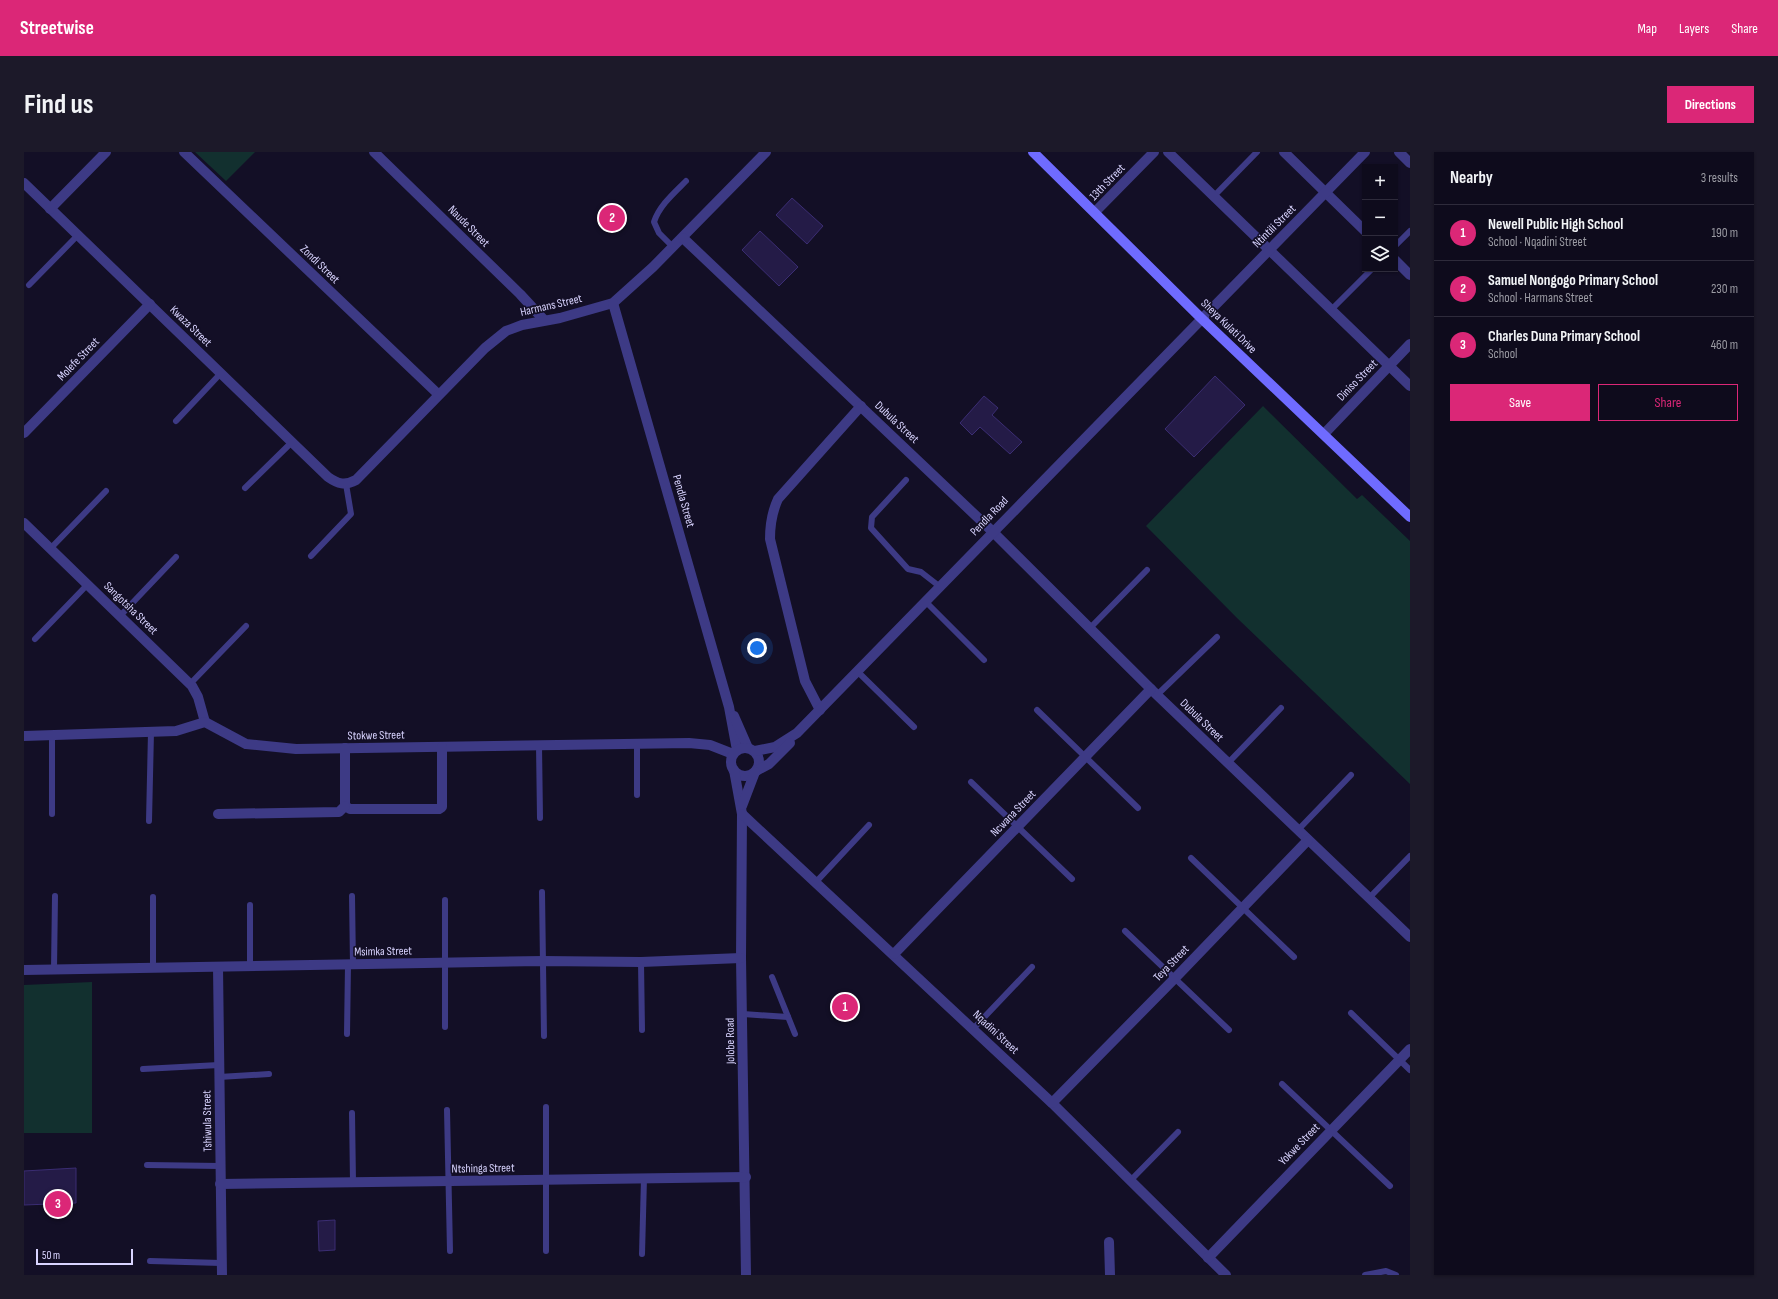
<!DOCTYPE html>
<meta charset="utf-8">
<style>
body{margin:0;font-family:"Sofia Sans Condensed",sans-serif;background:#1c1929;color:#f1f3f6}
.controls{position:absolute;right:12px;top:12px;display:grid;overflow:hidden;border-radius:0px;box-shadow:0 1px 3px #0004}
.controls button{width:36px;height:36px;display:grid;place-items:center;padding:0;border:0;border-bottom:1px solid #2e2b3b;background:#0e0b1c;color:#f1f3f6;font:20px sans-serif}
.scale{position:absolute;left:12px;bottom:10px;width:97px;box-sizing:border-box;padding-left:4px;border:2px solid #d9d4ff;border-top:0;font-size:11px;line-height:14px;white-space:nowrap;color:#d9d4ff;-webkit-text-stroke:3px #130f26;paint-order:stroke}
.you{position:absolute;left:733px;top:496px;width:14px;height:14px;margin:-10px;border:3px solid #fff;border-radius:50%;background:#1a73e8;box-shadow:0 0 0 6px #1a73e833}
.badge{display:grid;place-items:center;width:26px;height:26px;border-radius:50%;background:#db2777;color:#fff;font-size:13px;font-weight:700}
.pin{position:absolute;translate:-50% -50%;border:2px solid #fff;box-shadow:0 1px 4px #0006}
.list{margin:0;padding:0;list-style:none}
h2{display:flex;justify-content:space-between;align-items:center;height:52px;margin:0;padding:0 16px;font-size:17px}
h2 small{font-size:13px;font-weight:400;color:#9b9ba3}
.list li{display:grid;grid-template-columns:26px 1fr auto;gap:12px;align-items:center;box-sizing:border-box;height:56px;padding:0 16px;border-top:1px solid #2e2b3b}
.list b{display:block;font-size:15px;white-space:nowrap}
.list p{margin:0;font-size:13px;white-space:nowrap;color:#9b9ba3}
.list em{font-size:13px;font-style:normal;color:#9b9ba3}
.actions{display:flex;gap:8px;padding:12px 16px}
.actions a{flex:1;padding:9px 0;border:1px solid #db2777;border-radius:0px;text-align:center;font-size:14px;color:#db2777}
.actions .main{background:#db2777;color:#fff}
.icon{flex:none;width:22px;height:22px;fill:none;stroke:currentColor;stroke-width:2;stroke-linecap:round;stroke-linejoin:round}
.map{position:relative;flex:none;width:1386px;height:1123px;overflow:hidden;border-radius:0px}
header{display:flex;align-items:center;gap:24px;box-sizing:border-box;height:56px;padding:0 20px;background:#db2777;color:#fff}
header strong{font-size:19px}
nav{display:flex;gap:22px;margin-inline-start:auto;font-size:14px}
.intro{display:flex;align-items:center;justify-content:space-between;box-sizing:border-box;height:96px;padding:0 24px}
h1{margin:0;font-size:28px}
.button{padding:10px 18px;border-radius:0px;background:#db2777;color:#fff;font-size:14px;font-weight:700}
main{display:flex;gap:24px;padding:0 24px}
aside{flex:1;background:#0e0b1c;border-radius:0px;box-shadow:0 1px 3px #0004}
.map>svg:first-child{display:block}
</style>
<header>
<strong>Streetwise</strong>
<nav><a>Map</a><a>Layers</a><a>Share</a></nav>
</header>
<div class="intro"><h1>Find us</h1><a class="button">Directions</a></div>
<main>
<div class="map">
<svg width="1386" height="1123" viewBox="0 0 1386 1123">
<rect width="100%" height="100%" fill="#130f26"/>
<g fill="#12302f">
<polygon points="171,0 231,0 202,29"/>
<polygon points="1239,254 1333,347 1338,343 1386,389 1386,632 1213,466 1122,374"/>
<polygon points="68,830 68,981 0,981 0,833"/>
</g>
<g fill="#241b47" stroke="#3b2d73">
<polygon points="768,46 799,74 783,92 752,63"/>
<polygon points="736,79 774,115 755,134 718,98"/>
<polygon points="1191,224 1221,253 1170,305 1141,277"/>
<polygon points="960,244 974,256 968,263 998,290 986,302 956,275 948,283 936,271"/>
<polygon points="52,1016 52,1051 0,1053 0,1019"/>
<polygon points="311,1068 311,1098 295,1099 294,1069"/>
</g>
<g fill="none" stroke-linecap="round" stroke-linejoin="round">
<g stroke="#3d3a85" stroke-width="6">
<polyline points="1190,44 1233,0"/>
<polyline points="1371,94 1386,79"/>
<path d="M649,95l-14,-14 -5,-11c5,-16 20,-29 32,-41"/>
<polyline points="5,133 54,83"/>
<polyline points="1307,158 1348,117"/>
<polyline points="152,269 197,221"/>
<polyline points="882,328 848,365 847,376 884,417 897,420 915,434"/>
<polyline points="221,336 268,290"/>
<polyline points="26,397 82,339"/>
<polyline points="287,404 327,362 322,332"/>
<polyline points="901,449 960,508"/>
<polyline points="96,464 152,405"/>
<polyline points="1066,476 1123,418"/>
<polyline points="11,487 64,432"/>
<polyline points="833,519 890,575"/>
<polyline points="166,532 222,474"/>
<polyline points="1133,543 1193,485"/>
<polyline points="1013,558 1114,656"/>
<polyline points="28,584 28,662"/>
<polyline points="613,591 613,643"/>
<polyline points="515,593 516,666"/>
<polyline points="1204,611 1257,556"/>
<polyline points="947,630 1048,727"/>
<polyline points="125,669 127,580"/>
<polyline points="1274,678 1327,623"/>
<polyline points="1167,706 1270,805"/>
<polyline points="792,730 845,673"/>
<polyline points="518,740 520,884"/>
<polyline points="328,744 329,813"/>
<polyline points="1345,746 1386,704"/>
<polyline points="1101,779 1205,878"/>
<polyline points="617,810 618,878"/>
<polyline points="226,815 226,753"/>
<polyline points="129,816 129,745"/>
<polyline points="30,817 31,744"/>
<polyline points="748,825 771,882"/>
<polyline points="1327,861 1386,918"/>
<polyline points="719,862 764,865"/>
<polyline points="421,875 421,748"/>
<polyline points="949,877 1008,815"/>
<polyline points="323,882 324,813"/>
<polyline points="119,917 195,913"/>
<polyline points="195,925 245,922"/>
<polyline points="1258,932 1366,1034"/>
<polyline points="522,955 522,1099"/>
<polyline points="423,958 426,1099"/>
<polyline points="328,961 329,1030"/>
<polyline points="123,1013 196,1014"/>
<polyline points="1106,1029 1154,980"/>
<polyline points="618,1102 620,1026"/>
<polyline points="126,1109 197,1111"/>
<polyline points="1341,1123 1362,1119 1372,1123"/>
</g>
<g stroke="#3d3a85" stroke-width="10">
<polyline points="160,0 414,242"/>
<polyline points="350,0 496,142 520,168"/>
<polyline points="1144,0 1386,234"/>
<polyline points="1260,0 1341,79"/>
<polyline points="1375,0 1386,11"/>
<path d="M0,31l304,294c10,7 17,9 28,3l129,-132 21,-17 16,-6 38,-7 53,-15 40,-36 113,-115"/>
<polyline points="26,57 82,0"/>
<polyline points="1071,60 1130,0"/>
<polyline points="659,86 968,379 1133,543 1386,785"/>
<polyline points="1371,108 1386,123"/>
<polyline points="589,151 705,555 713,598"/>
<polyline points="0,281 126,152"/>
<polyline points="1300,282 1386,192"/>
<polyline points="0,371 168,534 174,545 181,570"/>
<path d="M796,558l-15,-29 -35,-142c0,-14 2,-27 8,-40l83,-93"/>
<polyline points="710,564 724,596"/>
<polyline points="0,584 152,579 181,570 222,592 272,597 665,591 686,593 709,602"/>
<circle cx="721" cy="610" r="14"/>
<polyline points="321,596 321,654 326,657 415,657 418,655 418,595"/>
<polyline points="731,599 751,595 773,581 1341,0"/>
<polyline points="710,618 718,662 717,806 722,1123"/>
<polyline points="732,619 745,612 766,591"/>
<polyline points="718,654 731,620"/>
<polyline points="194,662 315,660 321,654"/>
<polyline points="718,662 1028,951 1202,1123"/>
<polyline points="870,802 1127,537"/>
<polyline points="194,815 198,1123"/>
<polyline points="0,818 519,809 617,810 717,806"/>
<polyline points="1028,951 1155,822 1284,688"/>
<polyline points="196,1032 722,1025"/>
<polyline points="1085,1090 1086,1123"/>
<polyline points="1184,1106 1386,897"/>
</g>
<polyline stroke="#6f6bff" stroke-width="10" points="1009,0 1177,166 1386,365"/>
</g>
<g text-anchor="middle" stroke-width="3.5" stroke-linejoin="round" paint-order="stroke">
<g font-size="12" fill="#d9d4ff" stroke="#130f26">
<text transform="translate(1083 30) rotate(-46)" y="4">13th Street</text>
<text transform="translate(445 74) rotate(45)" y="4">Naude Street</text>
<text transform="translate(1250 74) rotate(-45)" y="4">Ntintili Street</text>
<text transform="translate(296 112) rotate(44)" y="4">Zondi Street</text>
<text transform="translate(527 153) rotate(-13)" y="4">Harmans Street</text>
<text transform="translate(167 174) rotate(44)" y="4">Kwaza Street</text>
<text transform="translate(1205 174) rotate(44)" y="4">Sheya Kulati Drive</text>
<text transform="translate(54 207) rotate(-46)" y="4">Molefe Street</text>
<text transform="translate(1333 228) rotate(-46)" y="4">Diniso Street</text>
<text transform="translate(873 270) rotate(43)" y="4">Dubula Street</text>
<text transform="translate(660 349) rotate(74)" y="4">Pendla Street</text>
<text transform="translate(965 364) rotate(-46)" y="4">Pendla Road</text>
<text transform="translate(107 456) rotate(44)" y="4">Sangotsha Street</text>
<text transform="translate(1178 568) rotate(44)" y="4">Dubula Street</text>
<text transform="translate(352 583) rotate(-1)" y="4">Stokwe Street</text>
<text transform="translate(989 661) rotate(-46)" y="4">Ncwana Street</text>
<text transform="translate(359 799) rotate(-1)" y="4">Msimka Street</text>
<text transform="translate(1147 811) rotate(-46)" y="4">Teya Street</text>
<text transform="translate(972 880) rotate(43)" y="4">Nqadini Street</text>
<text transform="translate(706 889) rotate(-91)" y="4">Jolobe Road</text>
<text transform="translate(183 969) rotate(-91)" y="4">Tshiwula Street</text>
<text transform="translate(1275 992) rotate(-46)" y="4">Yokwe Street</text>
<text transform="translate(459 1016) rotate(-1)" y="4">Ntshinga Street</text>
</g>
</g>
</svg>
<div class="controls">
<button>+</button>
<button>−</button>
<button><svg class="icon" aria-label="layers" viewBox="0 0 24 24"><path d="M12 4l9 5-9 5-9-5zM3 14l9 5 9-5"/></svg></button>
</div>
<div class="scale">50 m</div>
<div class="you"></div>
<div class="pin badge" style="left:821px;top:855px">1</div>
<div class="pin badge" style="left:588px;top:66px">2</div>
<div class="pin badge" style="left:34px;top:1052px">3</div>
</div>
<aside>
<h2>Nearby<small>3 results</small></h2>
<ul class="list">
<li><span class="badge">1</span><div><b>Newell Public High School</b><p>School · Nqadini Street</p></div><em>190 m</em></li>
<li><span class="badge">2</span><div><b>Samuel Nongogo Primary School</b><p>School · Harmans Street</p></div><em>230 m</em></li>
<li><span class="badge">3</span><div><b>Charles Duna Primary School</b><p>School</p></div><em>460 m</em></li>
</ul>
<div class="actions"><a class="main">Save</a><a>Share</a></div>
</aside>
</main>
